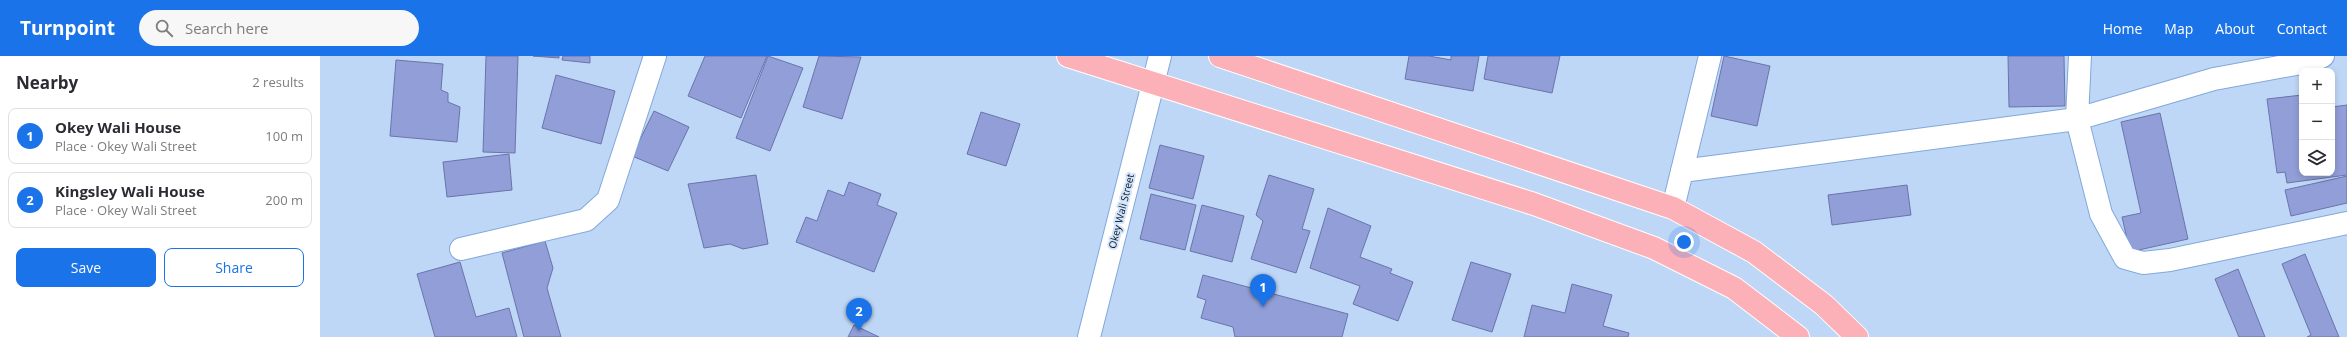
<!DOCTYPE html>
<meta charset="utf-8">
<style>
body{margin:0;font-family:"Open Sans",sans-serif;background:#f7f7f7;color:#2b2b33}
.controls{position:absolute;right:12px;top:12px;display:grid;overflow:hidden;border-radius:8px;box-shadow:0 2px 6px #0003}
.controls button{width:36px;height:36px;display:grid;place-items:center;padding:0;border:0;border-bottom:1px solid #e1e1e2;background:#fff;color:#2b2b33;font:20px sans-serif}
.you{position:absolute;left:1364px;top:186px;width:14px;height:14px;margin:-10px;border:3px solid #fff;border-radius:50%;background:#1a73e8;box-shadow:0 0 0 6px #1a73e833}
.badge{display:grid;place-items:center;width:26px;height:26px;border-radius:50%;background:#1a73e8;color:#fff;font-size:13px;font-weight:700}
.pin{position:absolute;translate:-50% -33px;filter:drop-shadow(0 1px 2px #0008)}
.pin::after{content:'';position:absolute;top:21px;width:14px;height:12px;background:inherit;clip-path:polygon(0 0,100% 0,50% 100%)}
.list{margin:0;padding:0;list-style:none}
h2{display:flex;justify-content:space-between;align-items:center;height:52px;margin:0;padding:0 16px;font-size:17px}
h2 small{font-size:13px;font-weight:400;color:#7c7c81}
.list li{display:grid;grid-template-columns:26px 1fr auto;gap:12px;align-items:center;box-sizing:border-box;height:56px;margin:0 8px 8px;padding:0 8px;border:1px solid #e1e1e2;border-radius:8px}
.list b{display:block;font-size:15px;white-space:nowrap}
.list p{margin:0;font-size:13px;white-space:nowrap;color:#7c7c81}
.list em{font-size:13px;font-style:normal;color:#7c7c81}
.actions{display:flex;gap:8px;padding:12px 16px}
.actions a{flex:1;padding:9px 0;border:1px solid #1a73e8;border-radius:8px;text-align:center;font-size:14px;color:#1a73e8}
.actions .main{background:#1a73e8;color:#fff}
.icon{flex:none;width:22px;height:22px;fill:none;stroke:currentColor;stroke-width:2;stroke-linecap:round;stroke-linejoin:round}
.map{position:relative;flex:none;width:2027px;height:281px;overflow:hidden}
header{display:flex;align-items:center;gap:24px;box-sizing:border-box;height:56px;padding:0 20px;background:#1a73e8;color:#fff}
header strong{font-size:19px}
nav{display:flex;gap:22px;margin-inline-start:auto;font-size:14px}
.search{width:280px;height:36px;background:#f7f7f7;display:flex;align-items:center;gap:10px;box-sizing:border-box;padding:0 14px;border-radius:22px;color:#7c7c81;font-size:15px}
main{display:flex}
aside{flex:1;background:#fff}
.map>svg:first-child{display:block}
</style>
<header>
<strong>Turnpoint</strong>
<div class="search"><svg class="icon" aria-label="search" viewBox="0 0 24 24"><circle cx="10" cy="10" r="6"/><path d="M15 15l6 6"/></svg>Search here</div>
<nav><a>Home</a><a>Map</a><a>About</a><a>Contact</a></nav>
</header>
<main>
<aside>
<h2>Nearby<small>2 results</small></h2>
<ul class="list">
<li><span class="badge">1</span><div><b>Okey Wali House</b><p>Place · Okey Wali Street</p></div><em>100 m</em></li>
<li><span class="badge">2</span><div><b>Kingsley Wali House</b><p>Place · Okey Wali Street</p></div><em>200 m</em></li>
</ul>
<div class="actions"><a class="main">Save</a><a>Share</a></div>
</aside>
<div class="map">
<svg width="2027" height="281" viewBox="0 0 2027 281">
<rect width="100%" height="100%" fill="#bfd7f6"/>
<g fill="#929ed7" stroke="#6a74ab">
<polygon points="166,0 198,0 195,97 163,96"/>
<polygon points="213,0 239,0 239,2"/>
<polygon points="243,0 270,0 270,7 242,4"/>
<polygon points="385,0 447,0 421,62 368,40"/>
<polygon points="448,0 483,12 450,95 416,82"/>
<polygon points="499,0 541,1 522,63 483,51"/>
<polygon points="1089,0 1109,0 1131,4 1131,0 1159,0 1153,35 1085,23"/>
<polygon points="1168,0 1240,0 1232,37 1164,23"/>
<polygon points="1404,0 1450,10 1437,70 1391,60"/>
<polygon points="1688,0 1744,0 1745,50 1689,51"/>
<polygon points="76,4 123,8 121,34 128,37 128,46 140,51 137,86 70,80"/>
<polygon points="236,19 295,35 281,88 222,72"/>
<polygon points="1982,39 1982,117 2012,117 2012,51 2027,49 2027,119 1967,127 1965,116 1957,117 1947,43"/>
<polygon points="334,55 369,71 348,115 312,100"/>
<polygon points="661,56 700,68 686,110 647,98"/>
<polygon points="1840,57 1868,183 1810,196 1802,161 1821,157 1801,66"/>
<polygon points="840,89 884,100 873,143 829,132"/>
<polygon points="189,98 192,134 127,141 123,106"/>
<polygon points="436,119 448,188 423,193 410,188 384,192 368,128"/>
<polygon points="949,119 994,133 982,173 990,175 976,217 931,203 943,165 936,159"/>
<polygon points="2027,120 2027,147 1971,160 1965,134"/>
<polygon points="529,126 561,138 557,149 577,157 554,216 476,186 486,161 497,165 508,134 524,140"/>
<polygon points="1587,129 1591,159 1512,169 1508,139"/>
<polygon points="831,138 876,149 865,194 820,183"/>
<polygon points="882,149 924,160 912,206 870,195"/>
<polygon points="1008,152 1051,170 1040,201 1072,213 1070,217 1093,226 1078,265 1033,248 1040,230 990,212"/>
<polygon points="225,185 233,212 227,232 241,281 204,281 182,197"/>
<polygon points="1985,198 2019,281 1987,281 1991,279 1962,208"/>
<polygon points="140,206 156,261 189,252 197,281 115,281 97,218"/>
<polygon points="1151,206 1191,218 1172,276 1132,264"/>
<polygon points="1918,213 1945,281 1919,281 1895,223"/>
<polygon points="883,219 1028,258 1022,281 915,281 913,271 881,262 886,244 877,241"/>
<polygon points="1252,228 1292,239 1283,270 1309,277 1308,281 1204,281 1212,249 1245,257"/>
<polygon points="534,269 559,281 528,281"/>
</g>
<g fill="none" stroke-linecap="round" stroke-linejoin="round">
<g stroke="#82a8db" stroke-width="24">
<g id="minor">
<polyline points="1760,0 1757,63 1781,158 1805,202 1823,207 1850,204 2027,167"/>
<polyline points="1362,115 1757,63 1894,23 1992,5 2003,0"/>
<polyline points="1353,152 1390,0"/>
<polyline points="141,193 266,164 288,144 335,0"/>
<polyline points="769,281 840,0"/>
</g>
</g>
<g stroke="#fff" stroke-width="24">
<g id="major">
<polyline points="748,0 1214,148 1334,192 1414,232 1478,281"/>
<polyline points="900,0 1353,152 1434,196 1504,249 1537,281"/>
</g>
</g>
<use href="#minor" stroke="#fff" stroke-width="22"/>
<use href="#major" stroke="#fcb0b8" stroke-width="22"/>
</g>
<g text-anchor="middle" stroke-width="4" stroke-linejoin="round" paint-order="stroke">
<g font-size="10" fill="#051325" stroke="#d3e3f9">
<text transform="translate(801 155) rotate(-76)" y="4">Okey Wali Street</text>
</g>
</g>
</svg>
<div class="controls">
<button>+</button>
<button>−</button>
<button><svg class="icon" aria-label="layers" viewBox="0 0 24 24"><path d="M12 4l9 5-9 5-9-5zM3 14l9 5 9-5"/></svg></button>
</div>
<div class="you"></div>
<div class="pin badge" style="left:943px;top:251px">1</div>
<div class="pin badge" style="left:539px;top:275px">2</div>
</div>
</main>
